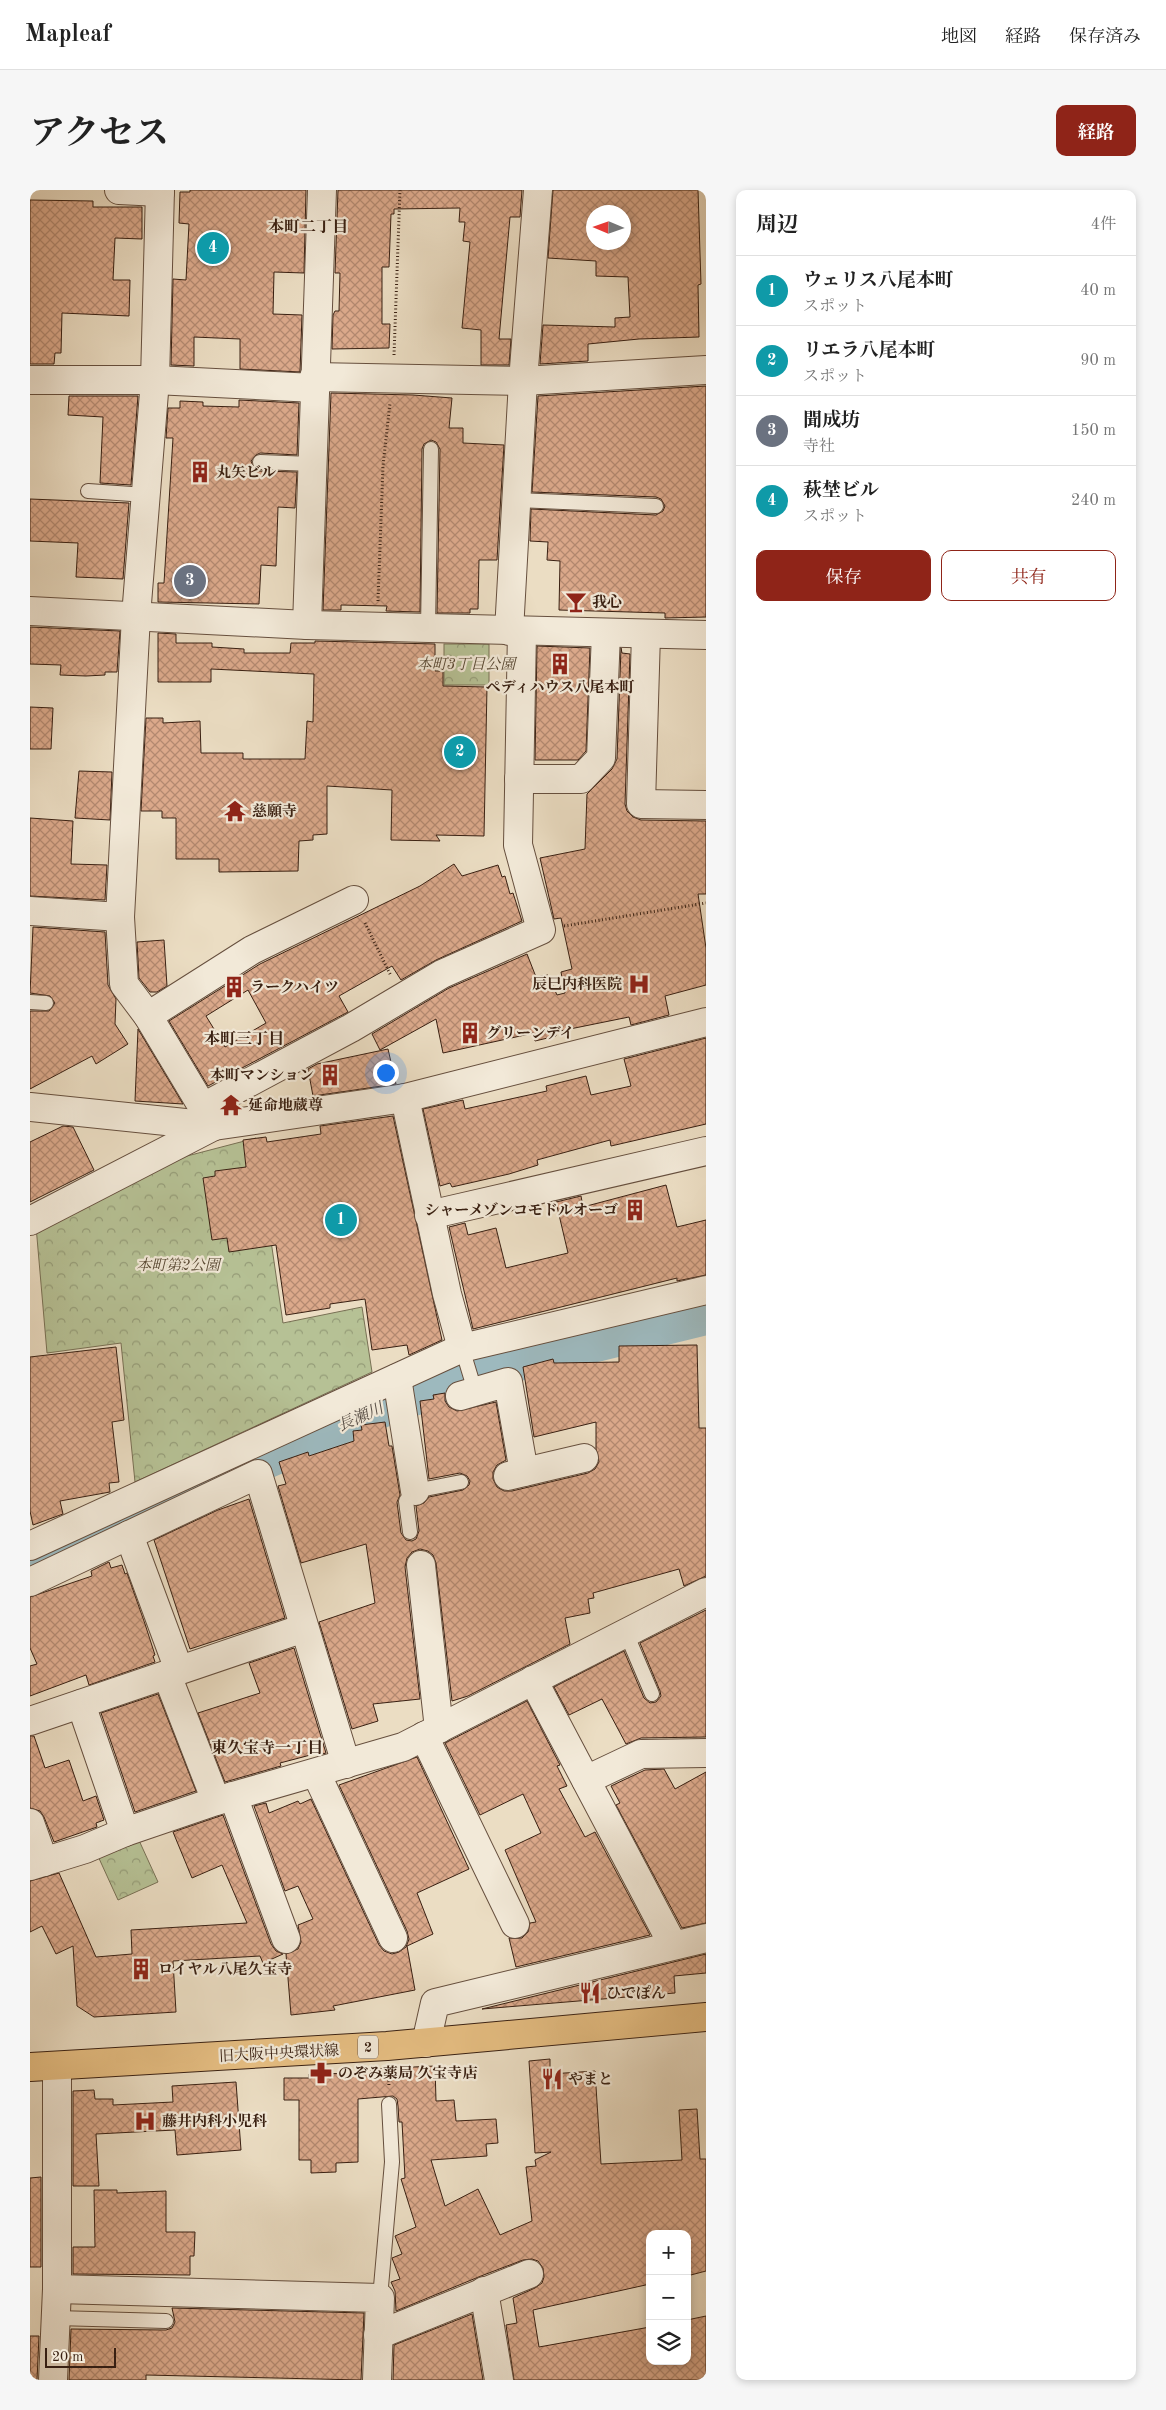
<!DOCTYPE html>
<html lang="ja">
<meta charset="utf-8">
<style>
body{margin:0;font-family:"Old Standard TT","Noto Serif JP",serif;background:#f6f6f6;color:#222}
.controls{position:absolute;right:15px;bottom:15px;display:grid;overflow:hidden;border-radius:10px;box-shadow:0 2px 8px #0003}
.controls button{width:45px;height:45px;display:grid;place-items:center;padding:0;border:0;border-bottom:1px solid #e0e0e0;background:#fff;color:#222;font:25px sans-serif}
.compass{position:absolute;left:556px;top:15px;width:45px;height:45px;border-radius:50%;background:#fff;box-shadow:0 2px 8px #0003;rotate:272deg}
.scale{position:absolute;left:15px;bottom:12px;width:71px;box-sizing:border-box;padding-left:5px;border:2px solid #392012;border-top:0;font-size:14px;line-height:18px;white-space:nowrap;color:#392012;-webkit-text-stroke:4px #f2e9d8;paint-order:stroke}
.you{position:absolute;left:355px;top:882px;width:18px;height:18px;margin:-12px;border:4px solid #fff;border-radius:50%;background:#1a73e8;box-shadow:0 0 0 8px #1a73e833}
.badge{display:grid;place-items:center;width:32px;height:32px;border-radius:50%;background:#8f2418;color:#fff;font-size:16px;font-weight:700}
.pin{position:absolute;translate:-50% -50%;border:2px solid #fff;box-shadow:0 1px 5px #0006}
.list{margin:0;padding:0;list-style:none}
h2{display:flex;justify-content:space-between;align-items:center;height:65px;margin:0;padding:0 20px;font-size:21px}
h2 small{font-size:16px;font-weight:400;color:#767676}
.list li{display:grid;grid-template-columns:32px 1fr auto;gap:15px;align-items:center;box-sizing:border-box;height:70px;padding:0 20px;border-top:1px solid #e0e0e0}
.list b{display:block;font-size:19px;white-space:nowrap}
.list p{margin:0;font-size:16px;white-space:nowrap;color:#767676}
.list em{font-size:16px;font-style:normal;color:#767676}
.actions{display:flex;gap:10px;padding:15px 20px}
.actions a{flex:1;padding:11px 0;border:1px solid #8f2418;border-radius:10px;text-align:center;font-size:18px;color:#8f2418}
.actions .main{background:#8f2418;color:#fff}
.icon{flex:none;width:28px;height:28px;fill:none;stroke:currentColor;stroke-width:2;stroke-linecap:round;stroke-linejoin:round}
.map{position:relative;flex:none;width:676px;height:2190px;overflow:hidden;border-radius:10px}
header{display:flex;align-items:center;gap:30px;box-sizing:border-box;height:70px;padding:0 25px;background:#fff;border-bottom:1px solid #e0e0e0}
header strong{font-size:24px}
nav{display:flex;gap:28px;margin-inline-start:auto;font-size:18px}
.intro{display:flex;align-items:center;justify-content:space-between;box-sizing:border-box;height:120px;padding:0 30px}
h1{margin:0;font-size:35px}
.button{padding:12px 22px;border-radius:10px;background:#8f2418;color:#fff;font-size:18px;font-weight:700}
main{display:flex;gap:30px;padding:0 30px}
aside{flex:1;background:#fff;border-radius:10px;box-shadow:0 2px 8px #0003}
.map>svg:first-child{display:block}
</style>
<header>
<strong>Mapleaf</strong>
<nav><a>地図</a><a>経路</a><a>保存済み</a></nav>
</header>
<div class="intro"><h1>アクセス</h1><a class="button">経路</a></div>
<main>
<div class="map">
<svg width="676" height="2190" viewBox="0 0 676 2190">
<defs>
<pattern id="park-crowns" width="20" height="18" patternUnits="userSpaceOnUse" patternTransform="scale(1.25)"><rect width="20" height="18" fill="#b6c195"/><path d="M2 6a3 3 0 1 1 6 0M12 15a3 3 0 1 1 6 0" fill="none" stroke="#959c78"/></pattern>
<pattern id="building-cross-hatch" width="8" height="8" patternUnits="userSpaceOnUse" patternTransform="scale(1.25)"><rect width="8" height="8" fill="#dba98b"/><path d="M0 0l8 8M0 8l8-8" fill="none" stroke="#b38970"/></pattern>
</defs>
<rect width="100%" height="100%" fill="#ebddc3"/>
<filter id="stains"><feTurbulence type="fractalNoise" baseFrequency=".004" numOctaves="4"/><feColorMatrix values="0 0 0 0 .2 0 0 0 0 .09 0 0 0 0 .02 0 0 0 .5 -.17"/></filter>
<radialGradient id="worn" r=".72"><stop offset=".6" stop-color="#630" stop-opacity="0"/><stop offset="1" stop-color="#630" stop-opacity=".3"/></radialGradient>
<g fill="url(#park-crowns)" stroke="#787054">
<rect x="414" y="454" width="45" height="41"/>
<polygon points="226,948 253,1133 332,1117 342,1182 105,1292 91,1153 17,1163 6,1036 157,966"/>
<polygon points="107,1646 128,1692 88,1710 67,1664"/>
</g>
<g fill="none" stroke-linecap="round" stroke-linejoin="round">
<polyline stroke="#9db9be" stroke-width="42" points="0,1372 362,1212 484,1171 676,1124"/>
</g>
<g fill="url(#building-cross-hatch)" stroke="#392012" fill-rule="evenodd">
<polygon points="160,0 276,0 274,83 244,82 243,124 272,125 270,182 210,179 210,149 164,147 164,176 141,175 143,89 156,90 159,34 149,33 150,2 160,2"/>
<polygon points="308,0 492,0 490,27 480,27 469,149 481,149 479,175 451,175 451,140 432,138 440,52 433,51 435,32 429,32 430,18 364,19 364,24 361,24 359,77 352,77 352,134 360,134 359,158 302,159 303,125 305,121 309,121 310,83 305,83"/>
<path d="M523,0h145l3,94 -3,1 1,52 -60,2 -51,5v17l-48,3 3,-39 72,2v-9l15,-1 -2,-40 -32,-1v-15l-48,-3zM564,22h30v30h-30z"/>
<polygon points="0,10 63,11 63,17 112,17 112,49 85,48 83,90 100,90 99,126 32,123 31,163 25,163 24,174 0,174"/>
<polygon points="676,196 676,427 635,428 635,423 529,420 530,371 517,370 518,352 500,351 501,319 626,325 633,321 635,316 631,309 626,307 502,302 508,206"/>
<polygon points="301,203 383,205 422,208 419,238 433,238 433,253 474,255 467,370 449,370 448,419 440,419 440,423 407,423 410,259 406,252 401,250 394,254 392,259 390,422 356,421 357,416 311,415 311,420 293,420"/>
<polygon points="39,206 108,206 101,295 70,293 73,227 38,225"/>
<polygon points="209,210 269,213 267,265 230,263 226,265 221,271 223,276 229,281 267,282 265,318 248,317 246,376 231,375 229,414 128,412 128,393 134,393 143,248 136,248 138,218 150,218 150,211 173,212 173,216 209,217"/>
<polygon points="0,309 99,313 93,389 46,387 48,353 0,351"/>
<polygon points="0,437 90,441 87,482 75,482 75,485 56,486 30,485 31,475 0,474"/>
<polygon points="128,443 146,444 146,453 182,453 182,457 214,459 214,463 260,463 261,453 285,453 285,451 405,454 405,481 413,481 413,496 457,497 454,646 406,645 410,651 361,650 362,600 297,596 297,644 283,645 283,650 269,651 268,681 189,682 189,669 146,669 146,628 132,628 132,621 111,621 116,528 133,528 133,533 170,531 171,563 213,563 213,569 275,569 277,531 283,532 284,484 181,479 181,492 128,492"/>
<polygon points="507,456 560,458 556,561 548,570 505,570"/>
<polygon points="591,458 592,463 600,464 595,614 597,621 603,627 611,630 676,631 676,704 668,704 676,758 676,795 635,806 639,825 601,835 599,827 525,842 526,846 505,851 504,843 413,863 406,829 350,860 342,844 419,798 497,764 506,787 518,785 527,805 535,803 531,782 542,779 531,728 524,729 510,668 555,659 557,604 582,579 587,569"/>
<polygon points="0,517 23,518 21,559 0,559"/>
<polygon points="49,581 82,582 80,630 45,628"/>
<polygon points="0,628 43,631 41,674 77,675 75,710 0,706"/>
<path d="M424,674l8,12 36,-11 4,12 3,-1 5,18 3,-1 9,28 -86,39 -35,20 -9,-14 -53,30 9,16 -140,74 -39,-65 91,-57 160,-78zM218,800l18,33 -41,24 -19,-31z"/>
<polygon points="3,737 75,742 78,795 86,809 85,834 98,854 66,874 62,866 0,899 0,821 19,821 25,813 20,806 0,803"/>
<polygon points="134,750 137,796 127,802 120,802 109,788 107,752"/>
<polygon points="108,839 153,914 105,911"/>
<polygon points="676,848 676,934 581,956 580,950 507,970 508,975 479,984 422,997 420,993 410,996 393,919 433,910 435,919 517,901 516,896 556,886 561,905 601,896 594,869"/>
<polygon points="358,859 366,894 283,906 278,879 287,874"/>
<polygon points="363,926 412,1150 379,1165 377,1155 342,1160 335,1109 300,1114 300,1118 256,1125 246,1055 199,1062 197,1048 182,1050 173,988 185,986 185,981 216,977 213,950 236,947 237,952 291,944 290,936"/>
<polygon points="33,936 43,937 64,980 0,1012 0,952"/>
<polygon points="636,995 647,1037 676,1030 676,1085 647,1091 647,1088 443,1139 419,1037 435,1033 438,1045 466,1038 476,1078 538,1063 526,1012 551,1006 553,1017"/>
<polygon points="667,1155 669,1238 676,1238 676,1386 654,1396 649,1379 563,1403 564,1408 558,1409 560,1423 535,1428 540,1454 438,1506 422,1511 406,1373 403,1365 398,1361 390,1359 382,1362 377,1368 375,1377 390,1509 343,1514 348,1531 322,1539 289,1432 345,1413 336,1354 271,1373 248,1296 256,1294 249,1272 278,1262 279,1266 324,1251 323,1241 332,1240 331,1235 355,1232 359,1256 362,1256 370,1305 367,1312 371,1343 376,1350 382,1351 386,1349 389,1341 386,1316 394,1313 399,1307 433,1300 439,1295 440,1291 437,1286 430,1283 399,1289 390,1211 404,1209 403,1205 415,1203 415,1211 419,1217 427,1221 466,1212 476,1270 467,1275 463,1282 463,1289 467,1297 474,1301 482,1301 558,1283 565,1279 569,1272 566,1259 566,1232 504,1247 493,1177 523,1169 524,1173 589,1172 589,1156"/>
<polygon points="86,1157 94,1230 82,1232 89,1292 79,1293 80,1302 30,1311 33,1324 3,1335 0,1321 0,1167"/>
<polygon points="219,1309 255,1428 160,1459 124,1350 188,1320"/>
<polygon points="79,1372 81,1378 92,1375 95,1384 97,1383 115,1434 125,1465 123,1466 125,1472 59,1495 56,1485 0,1506 0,1476 7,1474 0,1458 0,1407 62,1386 61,1381"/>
<polygon points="676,1420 676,1547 611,1548 596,1554 572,1509 539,1525 524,1497 594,1461 614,1508 620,1513 626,1512 631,1506 630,1501 610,1453"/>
<polygon points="264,1458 296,1563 289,1565 288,1563 250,1573 251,1576 195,1592 168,1523 230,1503 219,1473"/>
<polygon points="128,1504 166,1601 105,1622 71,1523"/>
<polygon points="497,1511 530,1575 527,1576 537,1596 529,1599 555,1647 565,1642 620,1745 486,1777 479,1748 492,1748 498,1742 500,1733 506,1732 475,1660 511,1643 493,1604 450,1625 415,1553"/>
<polygon points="0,1546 4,1546 15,1578 39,1570 53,1611 66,1606 74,1630 66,1633 67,1637 24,1652 14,1627 10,1621 0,1618"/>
<polygon points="387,1567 439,1679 387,1703 403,1744 377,1756 385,1800 303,1816 305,1820 261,1825 256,1764 268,1759 271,1752 268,1735 283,1729 268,1696 255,1701 224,1616 236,1613 239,1623 268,1611 270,1614 281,1609 349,1755 354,1761 362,1764 369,1762 376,1757 379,1749 377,1741 309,1595"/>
<polygon points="634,1579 645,1599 676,1582 676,1733 652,1738 586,1615 590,1613 581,1596 615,1580"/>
<polygon points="193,1625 241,1754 246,1761 253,1764 233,1773 230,1766 143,1771 146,1822 64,1827 47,1816 43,1756 26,1764 12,1736 0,1742 0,1691 29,1683 66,1767 102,1764 101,1740 217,1733 192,1675 162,1688 143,1642"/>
<polygon points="676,1764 676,1783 644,1786 645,1803 452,1819"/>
<polygon points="520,1869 520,1884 565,1881 571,1974 652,1970 649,1920 667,1919 670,1969 676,1969 676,2081 657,2086 657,2044 620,2044 620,2094 503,2120 509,2157 620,2137 620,2171 657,2171 657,2130 676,2126 676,2190 484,2190 476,2135 487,2133 483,2108 505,2098 512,2093 514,2087 513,2078 508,2071 502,2069 493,2070 451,2086 366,2121 365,2101 361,2092 370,2089 362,2068 372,2064 365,2046 386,2037 371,1989 375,1988 372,1932 369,1932 368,1916 367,1909 363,1906 328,1909 328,1972 306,1973 306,1982 281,1983 281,1970 269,1970 269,1910 254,1910 254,1888 279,1888 279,1884 341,1883 341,1879 405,1876 406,1911 424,1910 426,1931 466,1929 468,1953 456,1954 457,1966 401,1970 415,2016 448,1999 470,2045 502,2031 496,1977 506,1976 505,1970 521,1962 505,1963 499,1871"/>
<polygon points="206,1892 211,1960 147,1965 145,1940 66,1944 69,1996 43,1996 43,1901 64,1900 65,1909 83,1909 83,1915 143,1912 142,1896"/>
<polygon points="11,1987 11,2077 0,2077 0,1988"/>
<polygon points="64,2000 87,2000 87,2003 136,2001 136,2042 165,2042 164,2066 160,2066 160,2085 43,2084 43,2057 65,2057"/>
<polygon points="142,2118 334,2123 331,2190 116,2185 116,2190 39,2190 41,2139 136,2140 142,2138 145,2132"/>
<polygon points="442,2124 453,2190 363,2190 364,2155"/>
<polygon points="0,2146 9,2146 7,2190 0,2190"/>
</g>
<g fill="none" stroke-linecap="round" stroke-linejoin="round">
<g stroke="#664f3e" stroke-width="16">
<g id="lane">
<polyline points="230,272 282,274"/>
<polyline points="58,301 116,305"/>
<polyline points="487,310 626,316"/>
<polyline points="398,438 401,259"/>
<polyline points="0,812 16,813"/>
<polyline points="432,1158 445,1201"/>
<polyline points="380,1342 376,1311 385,1301 431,1292"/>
<polyline points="596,1443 622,1504"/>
<polyline points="350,2108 362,1972 359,1914"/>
<polyline points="26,2128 136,2131"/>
</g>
</g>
<g stroke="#664f3e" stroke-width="30">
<g id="street">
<polyline points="89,0 130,2"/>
<polyline points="130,0 125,190 106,426 90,727 94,794 118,826 184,936"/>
<polyline points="284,187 493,191 676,180"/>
<polyline points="0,190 125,190 284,198"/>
<polyline points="0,421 277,435 676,445"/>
<polyline points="277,435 292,0"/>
<polyline points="479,441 493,191 508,0"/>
<polyline points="616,444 611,614 676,615"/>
<polyline points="489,589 551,589 571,568 576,443"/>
<polyline points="0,721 90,727"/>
<polyline points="118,826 222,760 324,710"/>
<polyline points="375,908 417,1104 432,1158"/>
<polyline points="0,917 184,936 375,908 676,832"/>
<polyline points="173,917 321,838 412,784 511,740 488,655 492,441"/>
<polyline points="399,1025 676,961"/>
<polyline points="0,1031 184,936"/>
<polyline points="367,1188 385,1301"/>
<polyline points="430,1206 478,1192 494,1282"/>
<polyline points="478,1286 554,1268"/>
<polyline points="99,1345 149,1480"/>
<polyline points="0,1356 432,1158 676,1100"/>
<polyline points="391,1375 409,1539"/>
<polyline points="0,1392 228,1284 316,1574"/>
<polyline points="137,1485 186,1611"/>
<polyline points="503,1490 643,1755"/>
<polyline points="51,1514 95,1642"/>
<polyline points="0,1531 274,1438"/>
<polyline points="394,1546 485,1734"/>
<polyline points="286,1583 363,1748"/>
<polyline points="556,1590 611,1564 676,1563"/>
<polyline points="203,1606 256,1749"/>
<polyline points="0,1633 14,1672"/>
<polyline points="0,1676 55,1659 95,1642 186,1611 373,1557 676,1402"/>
<polyline points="396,1853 405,1813 676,1748"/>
<polyline points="27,2099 350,2108 347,2190"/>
<polyline points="454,2101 469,2190"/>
<polyline points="348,2145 499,2084"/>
<polyline points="23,2190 27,2099 27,1876"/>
</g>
</g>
<g stroke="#392012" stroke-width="30">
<polyline id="primary" points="0,1877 357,1856 676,1827"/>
</g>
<g stroke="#392012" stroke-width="3" stroke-dasharray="1 2.5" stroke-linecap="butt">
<polyline points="364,165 370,0"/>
<polyline points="348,411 353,276 360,213"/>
<polyline points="335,733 361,786"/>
<polyline points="534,736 676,713"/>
<polyline points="358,1880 359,1896"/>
</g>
<use href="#lane" stroke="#f2e9d8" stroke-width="14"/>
<use href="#street" stroke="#f2e9d8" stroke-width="28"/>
<use href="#primary" stroke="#e6be82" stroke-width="28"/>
</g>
<defs>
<g id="building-bare" transform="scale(1.725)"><path d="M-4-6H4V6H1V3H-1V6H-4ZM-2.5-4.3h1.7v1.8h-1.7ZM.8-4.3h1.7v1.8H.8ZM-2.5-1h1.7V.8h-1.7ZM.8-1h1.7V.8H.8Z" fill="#8f2418" stroke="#f2e9d8" stroke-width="2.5" paint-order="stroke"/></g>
<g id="bar-bare" transform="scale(1.725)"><path d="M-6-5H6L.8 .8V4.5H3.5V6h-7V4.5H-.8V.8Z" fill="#8f2418" stroke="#f2e9d8" stroke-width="2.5" paint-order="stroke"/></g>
<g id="temple-bare" transform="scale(1.725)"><path d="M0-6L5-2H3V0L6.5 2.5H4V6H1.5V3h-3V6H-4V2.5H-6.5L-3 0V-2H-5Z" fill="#8f2418" stroke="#f2e9d8" stroke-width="2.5" paint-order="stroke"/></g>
<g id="hospital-bare" transform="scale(1.725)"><path d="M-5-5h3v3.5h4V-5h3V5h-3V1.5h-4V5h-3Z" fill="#8f2418" stroke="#f2e9d8" stroke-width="2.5" paint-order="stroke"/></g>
<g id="restaurant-bare" transform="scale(1.725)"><path d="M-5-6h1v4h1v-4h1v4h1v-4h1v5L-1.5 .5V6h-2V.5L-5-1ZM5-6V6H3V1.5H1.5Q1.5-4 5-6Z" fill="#8f2418" stroke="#f2e9d8" stroke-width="2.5" paint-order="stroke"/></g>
<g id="pharmacy-bare" transform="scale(1.725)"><path d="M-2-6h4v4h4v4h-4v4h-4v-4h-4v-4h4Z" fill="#8f2418" stroke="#f2e9d8" stroke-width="2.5" paint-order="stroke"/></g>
</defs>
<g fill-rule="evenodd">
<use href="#building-bare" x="170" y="282"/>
<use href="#bar-bare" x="546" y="412"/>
<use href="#building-bare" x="530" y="474"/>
<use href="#temple-bare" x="205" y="621"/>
<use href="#hospital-bare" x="609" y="794"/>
<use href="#building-bare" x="204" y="797"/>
<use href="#building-bare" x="440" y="843"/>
<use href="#building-bare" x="300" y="885"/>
<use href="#temple-bare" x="201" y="915"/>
<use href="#building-bare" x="605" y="1020"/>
<use href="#building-bare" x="111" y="1779"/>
<use href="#restaurant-bare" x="560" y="1803"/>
<use href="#pharmacy-bare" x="291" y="1883"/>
<use href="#restaurant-bare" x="522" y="1889"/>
<use href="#hospital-bare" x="115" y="1931"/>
</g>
<g text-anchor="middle" stroke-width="4.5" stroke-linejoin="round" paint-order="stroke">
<rect fill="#f2e9d8" stroke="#705c4d" stroke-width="1" x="328" y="1845.5" width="20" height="23" rx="4"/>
<g font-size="14" font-weight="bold" fill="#392012">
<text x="338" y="1862">2</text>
</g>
<g font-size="15" font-weight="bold" fill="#392012" stroke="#f2e9d8" text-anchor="start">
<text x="186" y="287">丸矢ビル</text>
<text x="562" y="417">我心</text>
<text x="530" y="502" text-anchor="middle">ペディハウス八尾本町</text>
<text x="222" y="626">慈願寺</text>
<text x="592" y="799" text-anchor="end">辰巳内科医院</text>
<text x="220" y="802">ラークハイツ</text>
<text x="456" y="848">グリーンデイ</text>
<text x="284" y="890" text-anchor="end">本町マンション</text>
<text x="218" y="920">延命地蔵尊</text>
<text x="588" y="1025" text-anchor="end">シャーメゾンコモドルオーゴ</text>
<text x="128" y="1784">ロイヤル八尾久宝寺</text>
<text x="576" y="1808">ひでぽん</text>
<text x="308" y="1888">のぞみ薬局 久宝寺店</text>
<text x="538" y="1894">やまと</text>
<text x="132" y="1936">藤井内科小児科</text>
</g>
<g font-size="15" font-style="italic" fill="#584833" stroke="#f2e9d8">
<text x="436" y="479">本町3丁目公園</text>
<text x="148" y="1080">本町第2公園</text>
</g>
<g font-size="15" fill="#392012" stroke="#f2e9d8">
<text transform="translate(249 1863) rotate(-3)" y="5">旧大阪中央環状線</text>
</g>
<g font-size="16" font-weight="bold" fill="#392012" stroke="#f2e9d8">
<text x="278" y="42">本町二丁目</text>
<text x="214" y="854">本町三丁目</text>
<text x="237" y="1563">東久宝寺一丁目</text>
</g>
<g font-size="16" font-style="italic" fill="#574e46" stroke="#f2e9d8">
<text transform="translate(330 1226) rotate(-24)" y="6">長瀬川</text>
</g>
</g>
<rect width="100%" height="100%" filter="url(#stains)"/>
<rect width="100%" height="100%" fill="url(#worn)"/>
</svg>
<div class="controls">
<button>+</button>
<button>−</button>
<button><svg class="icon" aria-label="layers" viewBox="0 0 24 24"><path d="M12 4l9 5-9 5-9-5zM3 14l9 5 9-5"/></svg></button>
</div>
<svg class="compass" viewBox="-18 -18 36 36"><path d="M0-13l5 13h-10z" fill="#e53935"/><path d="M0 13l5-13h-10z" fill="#767676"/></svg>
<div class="scale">20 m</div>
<div class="you"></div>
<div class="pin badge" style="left:311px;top:1030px;background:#0f9aa8">1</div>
<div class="pin badge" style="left:430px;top:562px;background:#0f9aa8">2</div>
<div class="pin badge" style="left:160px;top:391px;background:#6b7280">3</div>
<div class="pin badge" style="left:183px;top:58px;background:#0f9aa8">4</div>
</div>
<aside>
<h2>周辺<small>4件</small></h2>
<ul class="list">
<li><span class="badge" style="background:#0f9aa8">1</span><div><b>ウェリス八尾本町</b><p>スポット</p></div><em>40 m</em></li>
<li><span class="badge" style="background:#0f9aa8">2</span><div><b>リエラ八尾本町</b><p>スポット</p></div><em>90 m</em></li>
<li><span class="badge" style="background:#6b7280">3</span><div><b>聞成坊</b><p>寺社</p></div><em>150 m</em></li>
<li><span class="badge" style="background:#0f9aa8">4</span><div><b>萩埜ビル</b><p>スポット</p></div><em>240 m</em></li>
</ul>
<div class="actions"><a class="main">保存</a><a>共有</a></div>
</aside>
</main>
